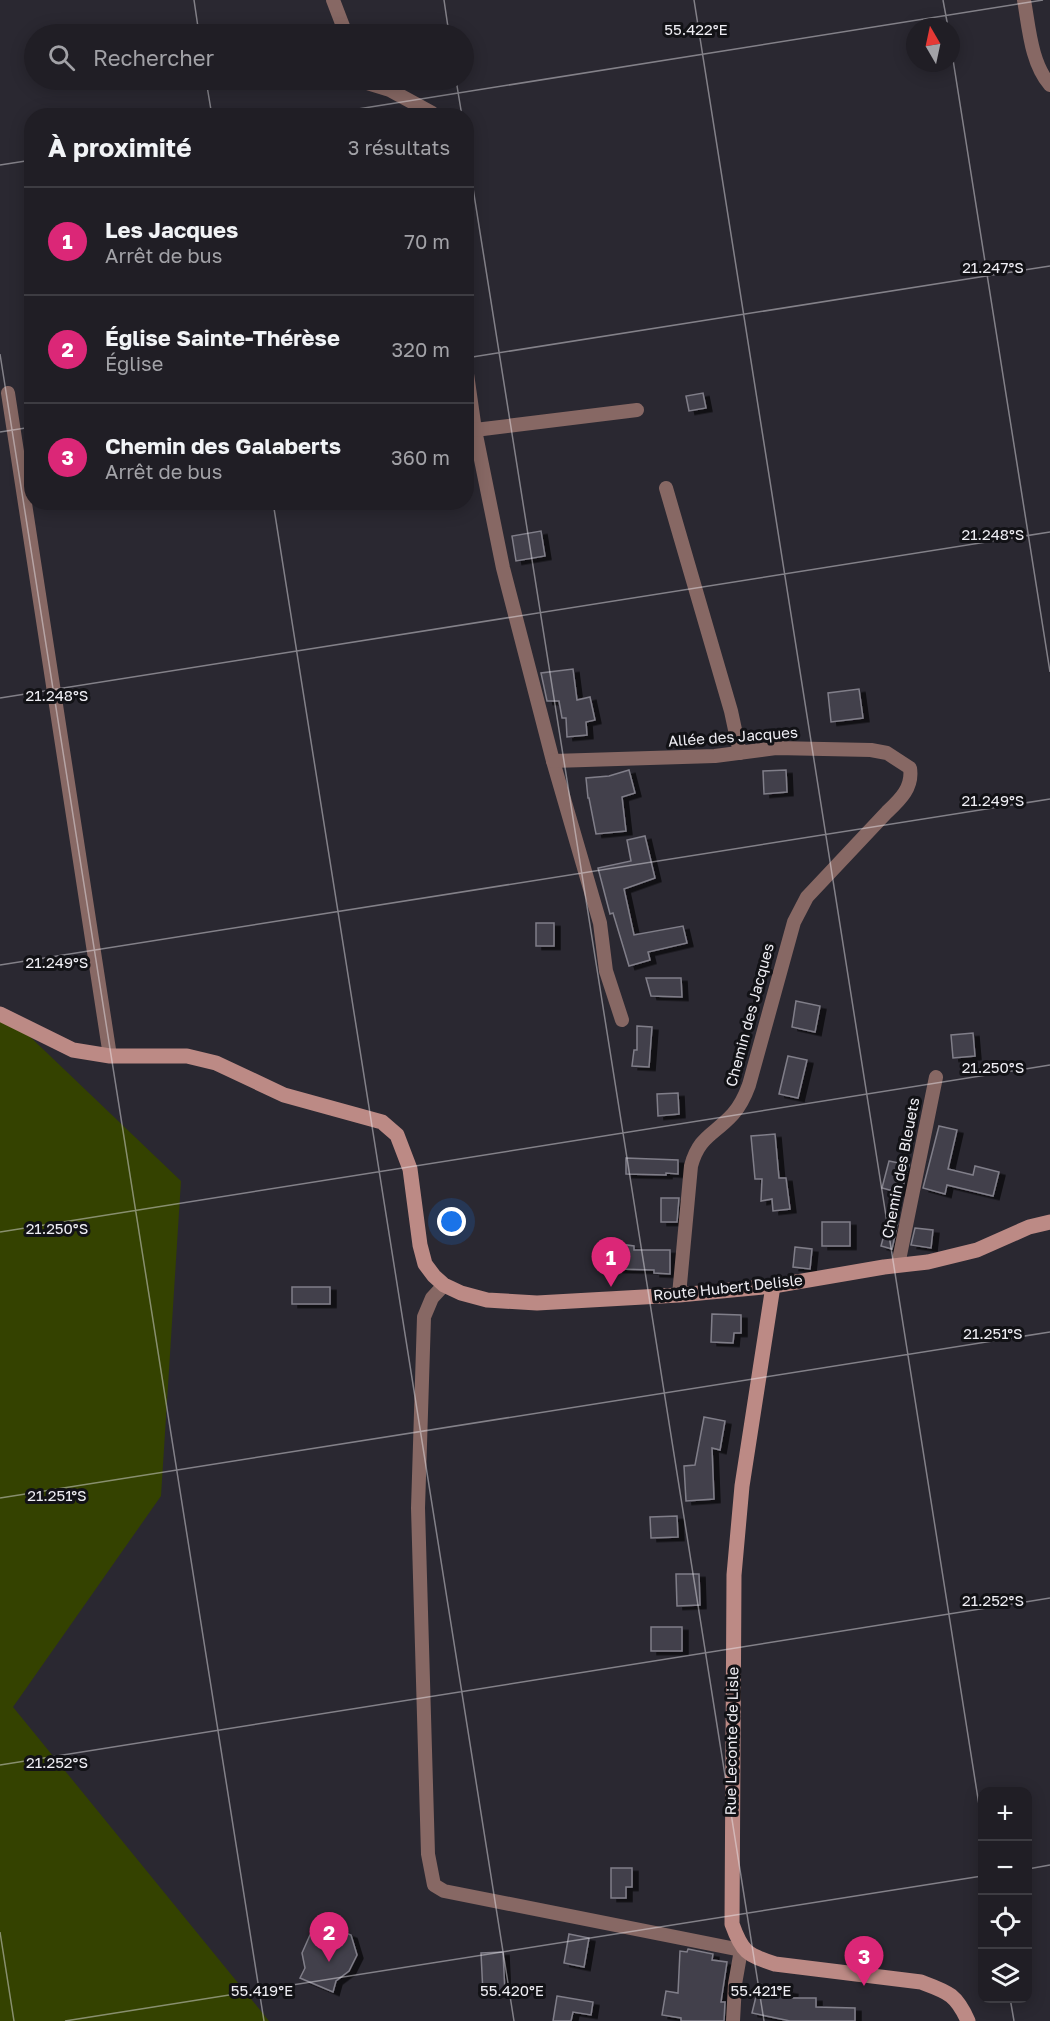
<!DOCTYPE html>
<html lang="fr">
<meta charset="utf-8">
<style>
body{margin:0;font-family:"Golos Text",sans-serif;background:#2d2b32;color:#f1f3f6}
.controls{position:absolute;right:18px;bottom:18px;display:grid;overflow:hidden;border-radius:12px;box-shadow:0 3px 15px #0003}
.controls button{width:54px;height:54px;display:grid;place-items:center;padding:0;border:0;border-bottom:2px solid #3d3c42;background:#201e25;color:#f1f3f6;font:30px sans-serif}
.compass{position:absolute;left:906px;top:18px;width:54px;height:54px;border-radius:50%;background:#201e25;box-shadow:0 3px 15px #0003;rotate:351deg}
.you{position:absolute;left:452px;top:1222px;width:21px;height:21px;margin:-15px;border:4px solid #fff;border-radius:50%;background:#1a73e8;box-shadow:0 0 0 9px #1a73e833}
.badge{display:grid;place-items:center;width:39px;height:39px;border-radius:50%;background:#db2777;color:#fff;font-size:20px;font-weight:700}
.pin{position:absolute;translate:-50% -50px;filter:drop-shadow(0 2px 3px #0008)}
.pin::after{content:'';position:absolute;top:32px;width:21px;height:18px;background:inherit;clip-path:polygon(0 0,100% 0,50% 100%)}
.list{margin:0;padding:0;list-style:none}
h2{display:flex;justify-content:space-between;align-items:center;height:78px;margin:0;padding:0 24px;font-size:26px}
h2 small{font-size:20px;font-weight:400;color:#a2a2a7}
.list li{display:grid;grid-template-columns:39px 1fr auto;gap:18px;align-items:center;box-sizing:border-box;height:108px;padding:0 24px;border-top:2px solid #3d3c42}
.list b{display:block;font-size:22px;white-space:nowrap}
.list p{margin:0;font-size:20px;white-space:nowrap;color:#a2a2a7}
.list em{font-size:20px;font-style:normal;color:#a2a2a7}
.icon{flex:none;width:33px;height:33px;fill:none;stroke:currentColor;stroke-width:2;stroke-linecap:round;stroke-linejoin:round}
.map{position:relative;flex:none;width:1050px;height:2021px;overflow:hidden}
.search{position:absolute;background:#201e25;box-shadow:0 3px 15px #0003;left:24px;top:24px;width:450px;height:66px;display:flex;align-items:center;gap:15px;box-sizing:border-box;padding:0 21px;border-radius:33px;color:#a2a2a7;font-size:22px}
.panel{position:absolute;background:#201e25;box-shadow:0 3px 15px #0003;left:24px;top:108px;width:450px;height:402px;border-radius:24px}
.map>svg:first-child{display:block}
</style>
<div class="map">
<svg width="1050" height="2021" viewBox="0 0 1050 2021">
<defs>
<filter id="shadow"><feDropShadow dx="6" dy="3.5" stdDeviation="0" flood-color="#0009"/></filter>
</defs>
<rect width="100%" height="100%" fill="#2a2831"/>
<polygon fill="#344200" points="0,1008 181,1181 161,1496 13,1707 269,2021 0,2021"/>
<g fill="#42414b" stroke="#807e89" stroke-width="1.5" filter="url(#shadow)">
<polygon points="703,393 706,408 689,411 686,396"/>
<polygon points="541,531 545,556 516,561 512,536"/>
<polygon points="573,669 577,700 590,697 595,720 586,722 587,735 567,737 566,718 562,718 559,701 547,701 541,673"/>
<polygon points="859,689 863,718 831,722 828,693"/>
<polygon points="629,770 635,793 622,797 626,831 596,834 589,798 588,798 586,778 609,776"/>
<polygon points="786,770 787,792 764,794 763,771"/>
<polygon points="645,836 655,878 624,889 634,935 683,926 687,943 648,952 650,960 629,966 613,913 610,914 598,868 631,861 627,840"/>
<rect x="536" y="923" width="18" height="23"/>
<polygon points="646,978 681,978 682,997 651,996"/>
<polygon points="796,1001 820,1006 815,1032 792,1027"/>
<polygon points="637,1026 652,1027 649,1067 632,1066 634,1050 637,1050"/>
<polygon points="973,1033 975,1056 953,1058 951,1035"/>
<polygon points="788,1056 807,1060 798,1098 779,1094"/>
<polygon points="678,1093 679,1114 658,1116 657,1094"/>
<polygon points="939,1126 957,1130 948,1169 973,1175 975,1166 999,1172 993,1196 947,1185 945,1194 923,1188"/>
<polygon points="775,1134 779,1178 786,1178 790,1209 773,1211 772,1199 761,1201 762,1179 755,1179 751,1136"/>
<polygon points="626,1158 678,1160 678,1174 666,1173 666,1175 626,1174"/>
<polygon points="889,1161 909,1165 901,1193 882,1188"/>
<polygon points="661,1198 679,1198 677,1222 661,1222"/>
<polygon points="888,1220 898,1222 892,1249 881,1246"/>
<rect x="822" y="1222" width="28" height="24"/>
<polygon points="915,1228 933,1230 931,1248 911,1245"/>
<polygon points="620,1244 634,1246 634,1250 670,1250 670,1274 654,1273 654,1270 617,1269"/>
<polygon points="795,1247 812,1249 810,1269 793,1267"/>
<rect x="292" y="1287" width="38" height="17"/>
<polygon points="712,1314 741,1315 741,1333 734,1333 733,1343 711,1342"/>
<polygon points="704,1417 725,1421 720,1450 712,1448 714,1499 686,1501 684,1466 695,1465"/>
<polygon points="677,1516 678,1537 651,1538 650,1517"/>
<polygon points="676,1574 699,1574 700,1605 677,1606"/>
<rect x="651" y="1627" width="31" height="24"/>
<polygon points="611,1868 632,1868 632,1887 626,1887 626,1898 611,1898"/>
<polygon points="328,1926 351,1935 357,1955 349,1971 336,1981 333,1992 300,1978 305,1968 302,1953 310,1935"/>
<polygon points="569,1934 589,1938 584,1967 564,1963"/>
<polygon points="688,1949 713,1954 712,1960 727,1962 721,2002 725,2002 724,2021 681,2021 681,2018 662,2015 666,1991 678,1993 680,1951 687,1952"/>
<polygon points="503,1952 505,1993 483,1994 481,1953"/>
<polygon points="759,1984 792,1991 791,1998 816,1998 816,2007 855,2008 855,2021 790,2021 752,2013"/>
<polygon points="557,1996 593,2002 591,2015 573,2012 571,2021 553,2021"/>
</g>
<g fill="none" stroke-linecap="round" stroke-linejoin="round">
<g stroke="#876864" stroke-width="14">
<polyline points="333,0 346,34"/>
<path d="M1024,0c5,28 7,63 26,85"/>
<polyline points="363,80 364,82 390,90 432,113 432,116"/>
<polyline points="466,367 475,430 503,568 553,761 600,923 606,971 622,1020"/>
<polyline points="8,393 110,1056"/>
<polyline points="475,430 637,410"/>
<polyline points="666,488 731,711 740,753"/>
<path d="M553,761l162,-5 61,-8 95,2 16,3 23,15c3,19 -9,31 -23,44l-80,85 -13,25 -45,163c-4,11 -8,20 -16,29 -19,21 -34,22 -42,52l-12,129"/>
<polyline points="898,1265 936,1077"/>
<polyline points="444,1285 432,1298 424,1317 418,1508 428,1854 434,1885 444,1891 746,1951"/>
<polyline points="733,2021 735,1984 741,1950"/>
</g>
<g stroke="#bc8a85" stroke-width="15">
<polyline points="0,1014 73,1050 110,1056 187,1056 216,1063 284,1095 382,1122 397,1135 410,1169 420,1245 425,1264 434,1276 444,1285 461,1293 487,1300 537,1303 679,1295 773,1286 884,1267 928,1262 977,1250 1029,1227 1050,1222"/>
<path d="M773,1286l-31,200 -8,89 -2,349c10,28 15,31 43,40l146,18c27,10 35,12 47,39"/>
</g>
</g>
<path fill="none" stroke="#efeef4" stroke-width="1.5" stroke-opacity="0.45" d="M194,0l5,34M444,0l5,34M694,0l288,1824M943,0l5,27M951,47l99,625M206,80l6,36M456,80l6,36M314,116l729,-116M466,144l298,1877M0,165l32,-5M0,354l264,1667M466,358l584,-92M0,432l32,-5M273,502l241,1519M0,698l1050,-166M0,965l1050,-166M0,1232l1050,-167M0,1498l1050,-166M0,1765l1050,-167M1028,1869l22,-4M0,1932l14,89M1010,1998l4,23M65,2021l917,-145"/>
<g text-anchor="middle" stroke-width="6" stroke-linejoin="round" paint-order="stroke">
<g font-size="15" fill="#efeef4" stroke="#121216">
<text transform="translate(733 737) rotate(-4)" y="5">Allée des Jacques</text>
<text transform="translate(750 1015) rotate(-75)" y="5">Chemin des Jacques</text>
<text transform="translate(901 1168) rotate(-79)" y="5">Chemin des Bleuets</text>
<text transform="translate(728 1288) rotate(-6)" y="5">Route Hubert Delisle</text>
<text transform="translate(732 1741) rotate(-89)" y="5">Rue Leconte de Lisle</text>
</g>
</g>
<g font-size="15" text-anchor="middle" fill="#efeef4" stroke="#121216" stroke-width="6" stroke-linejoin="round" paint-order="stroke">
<text x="696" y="35">55.422°E</text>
<text x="993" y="273">21.247°S</text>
<text x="993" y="540">21.248°S</text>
<text x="57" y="701">21.248°S</text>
<text x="993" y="806">21.249°S</text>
<text x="57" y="968">21.249°S</text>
<text x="993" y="1073">21.250°S</text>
<text x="57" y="1234">21.250°S</text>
<text x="993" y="1339">21.251°S</text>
<text x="57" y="1501">21.251°S</text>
<text x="993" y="1606">21.252°S</text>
<text x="57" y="1768">21.252°S</text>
<text x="262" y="1996">55.419°E</text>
<text x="512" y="1996">55.420°E</text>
<text x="761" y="1996">55.421°E</text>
</g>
</svg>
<div class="controls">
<button>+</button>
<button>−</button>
<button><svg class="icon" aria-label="locate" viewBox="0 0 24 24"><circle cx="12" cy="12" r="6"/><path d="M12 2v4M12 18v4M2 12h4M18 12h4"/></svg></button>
<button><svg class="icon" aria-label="layers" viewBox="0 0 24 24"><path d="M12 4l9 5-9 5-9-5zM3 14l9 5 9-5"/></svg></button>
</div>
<svg class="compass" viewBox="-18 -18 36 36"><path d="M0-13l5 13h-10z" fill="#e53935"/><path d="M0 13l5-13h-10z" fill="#a2a2a7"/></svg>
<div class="you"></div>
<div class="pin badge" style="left:611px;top:1287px">1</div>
<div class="pin badge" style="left:329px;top:1962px">2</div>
<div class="pin badge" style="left:864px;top:1986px">3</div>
<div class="search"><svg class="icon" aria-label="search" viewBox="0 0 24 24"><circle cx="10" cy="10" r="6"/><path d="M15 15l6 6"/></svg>Rechercher</div>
<section class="panel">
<h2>À proximité<small>3 résultats</small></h2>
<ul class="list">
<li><span class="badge">1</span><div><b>Les Jacques</b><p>Arrêt de bus</p></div><em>70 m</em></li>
<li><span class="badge">2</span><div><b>Église Sainte-Thérèse</b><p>Église</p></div><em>320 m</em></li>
<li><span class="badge">3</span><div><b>Chemin des Galaberts</b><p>Arrêt de bus</p></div><em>360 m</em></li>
</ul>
</section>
</div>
